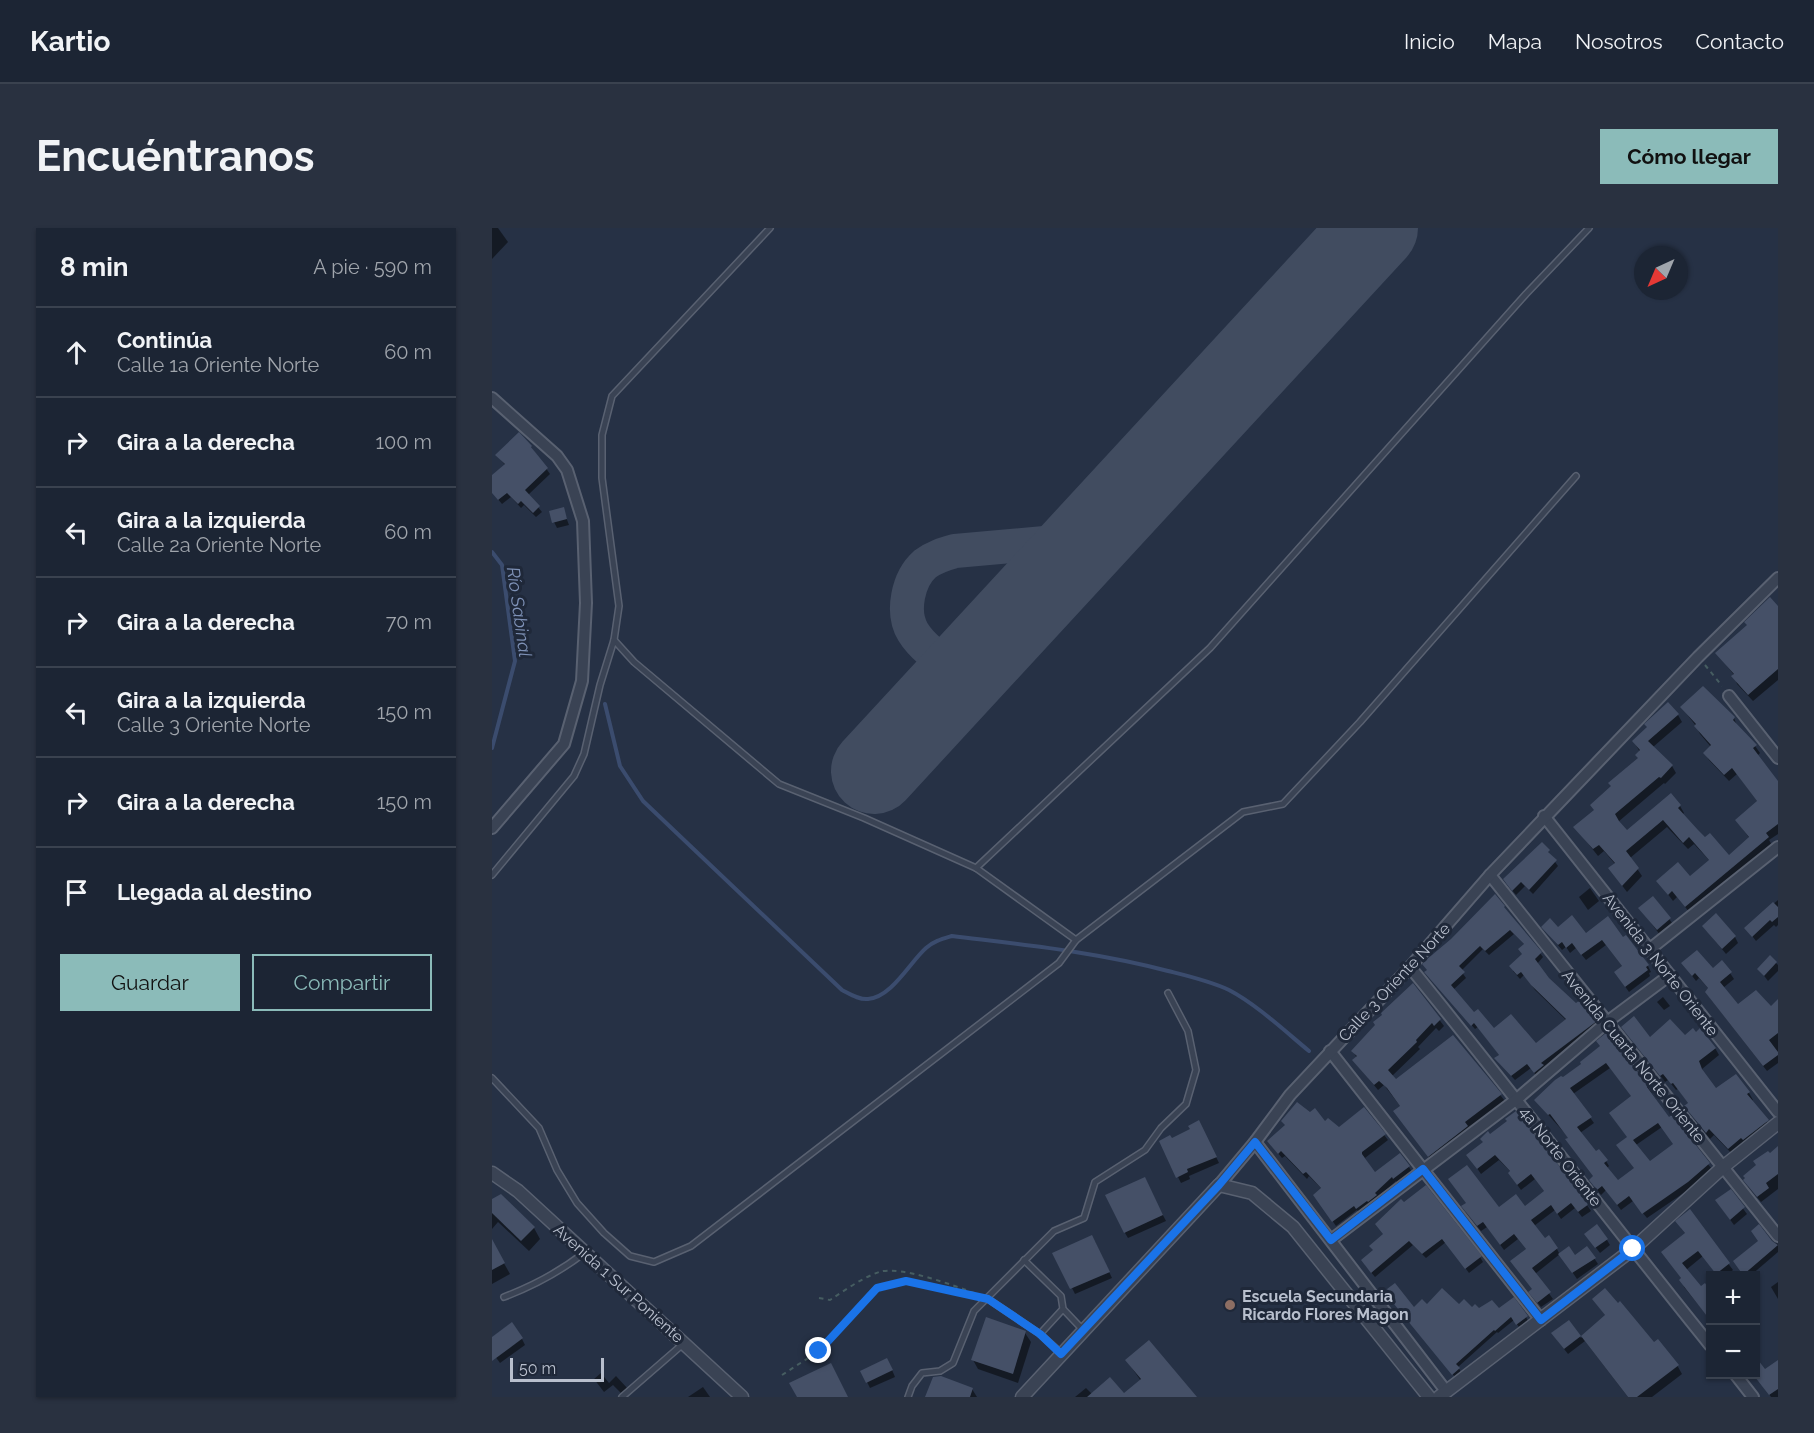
<!DOCTYPE html>
<html lang="es">
<meta charset="utf-8">
<style>
body{margin:0;font-family:Raleway,sans-serif;background:#293140;color:#f1f3f6}
.controls{position:absolute;right:18px;bottom:18px;display:grid;overflow:hidden;border-radius:0px;box-shadow:0 2px 4px #0004}
.controls button{width:54px;height:54px;display:grid;place-items:center;padding:0;border:0;border-bottom:2px solid #3a424f;background:#1c2534;color:#f1f3f6;font:30px sans-serif}
.compass{position:absolute;left:1142px;top:18px;width:54px;height:54px;border-radius:50%;background:#1c2534;box-shadow:0 2px 4px #0004;rotate:224deg}
.scale{position:absolute;left:18px;bottom:15px;width:94px;box-sizing:border-box;padding-left:6px;border:3px solid #b8bfcd;border-top:0;font-size:16px;line-height:21px;white-space:nowrap;color:#b8bfcd;-webkit-text-stroke:4px #1f2839;paint-order:stroke}
.stop{position:absolute;width:18px;height:18px;margin:-14px;border:4px solid #1a73e8;border-radius:50%;background:#fff}
.stop.end{background:#1a73e8;border-color:#fff;box-shadow:0 2px 6px #0008}
.list{margin:0;padding:0;list-style:none}
h2{display:flex;justify-content:space-between;align-items:center;height:78px;margin:0;padding:0 24px;font-size:26px}
h2 small{font-size:20px;font-weight:400;color:#a0a5ac}
.list li{display:grid;grid-template-columns:39px 1fr auto;gap:18px;align-items:center;box-sizing:border-box;height:90px;padding:0 24px;border-top:2px solid #3a424f}
.list b{display:block;font-size:22px;white-space:nowrap}
.list p{margin:0;font-size:20px;white-space:nowrap;color:#a0a5ac}
.list em{font-size:20px;font-style:normal;color:#a0a5ac}
.actions{display:flex;gap:12px;padding:18px 24px}
.actions a{flex:1;padding:14px 0;border:2px solid #8bbbb9;border-radius:0px;text-align:center;font-size:21px;color:#8bbbb9}
.actions .main{background:#8bbbb9;color:#111}
.icon{flex:none;width:33px;height:33px;fill:none;stroke:currentColor;stroke-width:2;stroke-linecap:round;stroke-linejoin:round}
.map{position:relative;flex:none;width:1286px;height:1169px;overflow:hidden;border-radius:0px}
header{display:flex;align-items:center;gap:36px;box-sizing:border-box;height:84px;padding:0 30px;background:#1c2534;border-bottom:2px solid #3a424f}
header strong{font-size:28px}
nav{display:flex;gap:33px;margin-inline-start:auto;font-size:21px}
.intro{display:flex;align-items:center;justify-content:space-between;box-sizing:border-box;height:144px;padding:0 36px}
h1{margin:0;font-size:42px}
.button{padding:15px 27px;border-radius:0px;background:#8bbbb9;color:#111;font-size:21px;font-weight:700}
main{display:flex;gap:36px;padding:0 36px}
aside{flex:1;background:#1c2534;border-radius:0px;box-shadow:0 2px 4px #0004}
.map>svg:first-child{display:block}
</style>
<header>
<strong>Kartio</strong>
<nav><a>Inicio</a><a>Mapa</a><a>Nosotros</a><a>Contacto</a></nav>
</header>
<div class="intro"><h1>Encuéntranos</h1><a class="button">Cómo llegar</a></div>
<main>
<aside>
<h2>8 min<small>A pie · 590 m</small></h2>
<ul class="list">
<li><svg class="icon" aria-label="ahead" viewBox="0 0 24 24"><path d="M12 20V5M6 11l6-6 6 6"/></svg><div><b>Continúa</b><p>Calle 1a Oriente Norte</p></div><em>60 m</em></li>
<li><svg class="icon" aria-label="right" viewBox="0 0 24 24"><path d="M7 20v-9h11M14 6l5 5-5 5"/></svg><div><b>Gira a la derecha</b></div><em>100 m</em></li>
<li><svg class="icon" aria-label="left" viewBox="0 0 24 24"><path d="M17 20v-9H6M10 6l-5 5 5 5"/></svg><div><b>Gira a la izquierda</b><p>Calle 2a Oriente Norte</p></div><em>60 m</em></li>
<li><svg class="icon" aria-label="right" viewBox="0 0 24 24"><path d="M7 20v-9h11M14 6l5 5-5 5"/></svg><div><b>Gira a la derecha</b></div><em>70 m</em></li>
<li><svg class="icon" aria-label="left" viewBox="0 0 24 24"><path d="M17 20v-9H6M10 6l-5 5 5 5"/></svg><div><b>Gira a la izquierda</b><p>Calle 3 Oriente Norte</p></div><em>150 m</em></li>
<li><svg class="icon" aria-label="right" viewBox="0 0 24 24"><path d="M7 20v-9h11M14 6l5 5-5 5"/></svg><div><b>Gira a la derecha</b></div><em>150 m</em></li>
<li><svg class="icon" aria-label="arrive" viewBox="0 0 24 24"><path d="M6 21V4h12l-3 4 3 4H6"/></svg><div><b>Llegada al destino</b></div></li>
</ul>
<div class="actions"><a class="main">Guardar</a><a>Compartir</a></div>
</aside>
<div class="map">
<svg width="1286" height="1169" viewBox="0 0 1286 1169">
<rect width="100%" height="100%" fill="#263145"/>
<g fill="#0007" fill-rule="evenodd">
<polygon points="0,0 6,0 16,14 0,31"/>
<polygon points="27,206 39,219 58,246 36,267 50,284 44,289 32,277 29,280 19,269 10,276 0,264 0,248 13,237 5,227"/>
<polygon points="71,281 77,297 65,300 62,294"/>
<polygon points="1286,381 1286,452 1261,473 1245,456 1242,447 1225,425"/>
<polygon points="1190,480 1242,490 1245,498 1263,518 1268,525 1265,528 1286,556 1286,606 1277,612 1280,617 1198,685 1185,669 1181,673 1166,653 1198,650 1218,633 1202,616 1196,621 1175,599 1138,630 1150,648 1135,664 1122,647 1123,636 1112,623 1106,628 1083,599 1103,583 1147,531 1148,524 1142,514 1186,487 1190,494 1161,519 1180,538 1184,545 1173,556 1172,555 1126,594 1135,604 1188,578 1192,585 1190,587 1205,603 1237,629 1258,611 1245,593 1266,574 1245,546 1237,553 1217,532 1213,525 1219,519 1208,506 1204,498"/>
<polygon points="1050,616 1066,638 1041,666 1033,658 1024,667 1016,657"/>
<polygon points="1098,660 1107,673 1096,682 1087,669"/>
<polygon points="1161,670 1184,700 1171,711 1148,680"/>
<polygon points="1286,672 1286,697 1284,699 1282,697 1264,713 1254,700"/>
<path d="M1015,683l33,42 3,4 -6,7 11,15 48,43 2,4 -55,42 2,3 -8,6 -6,-9 -16,12 -16,-17 1,-7 -22,-29 -3,2 -49,-56zM1022,706l11,11 -2,10 -10,16 7,8 4,-4 11,15 31,30 -31,25 -42,-15 -19,-16 -21,-24 13,-12 -5,-7 22,-22 6,6z"/>
<polygon points="1211,698 1243,709 1246,715 1234,726"/>
<polygon points="1051,699 1094,707 1131,711 1133,709 1156,738 1159,744 1157,745 1158,748 1137,764 1127,750 1131,739 1114,717 1094,732 1084,720 1078,725 1074,719 1070,722"/>
<polygon points="1278,729 1286,737 1286,743 1276,753 1267,741"/>
<polygon points="1195,741 1238,745 1242,751 1231,760 1246,778 1286,804 1286,835 1275,843 1218,770 1217,761 1207,750 1204,753"/>
<polygon points="921,757 952,798 947,803 944,800 926,819 928,821 900,848 904,853 962,810 1013,873 976,901 978,905 940,934 907,889 909,879 892,857 886,862 862,833 865,830 861,823"/>
<polygon points="1171,769 1178,778 1172,782 1165,774"/>
<polygon points="1131,799 1157,811 1193,809 1223,820 1227,827 1210,841 1212,846 1224,862 1244,848 1257,865 1261,872 1259,873 1279,900 1241,927 1222,907 1218,911 1198,885 1194,878 1197,876 1186,861 1184,862 1176,852 1173,854"/>
<path d="M1109,818l46,40 22,33 43,50 -21,19 -44,30 -14,-17 -12,9 -15,-20 -5,5 -7,-9 1,-9 -26,-39 -33,-37 46,-37zM1118,840l23,29 -4,40 6,32 -17,13 -11,-14 2,-2 -3,-5 -10,-8 -16,-20 14,-10 -21,-29zM1170,899l13,17 -25,19 -14,-18z"/>
<polygon points="872,881 896,912 873,930 883,946 917,939 920,944 905,955 904,953 885,970 887,973 868,985 865,982 844,998 826,972 830,961 817,948 815,951 793,928 790,930 780,918 833,896 847,901"/>
<polygon points="710,900 727,935 697,948 698,951 689,955 686,949 679,912"/>
<polygon points="992,915 1095,977 1099,983 1090,989 1083,980 1069,991 1063,982 1042,998 1053,1012 1065,1021 1068,1027 1102,1030 1106,1036 1085,1051 1068,1026 1043,1046 1061,1071 1049,1079 1042,1070 1035,1022 1026,1011 1012,1022 995,999 989,1003 974,984 975,976 1007,981 1033,980 1053,964 1043,951 1029,962 1021,951 1019,944 1007,932 989,946 980,933"/>
<polygon points="1286,920 1286,961 1269,974 1256,958 1278,927"/>
<polygon points="655,957 674,993 636,1010 633,1005"/>
<polygon points="1238,963 1255,986 1242,997 1228,978"/>
<polygon points="0,973 42,1000 48,1011 37,1023 6,994 0,1001"/>
<polygon points="909,974 988,1029 991,1034 977,1045 954,1014 934,1030 921,1017 883,1049 873,1037 893,1007"/>
<polygon points="1197,983 1241,1042 1234,1048 1226,1048 1211,1028 1194,1042 1209,1060 1213,1057 1218,1065 1218,1091 1192,1059 1190,1051 1171,1024 1194,1006 1189,1000"/>
<polygon points="1098,1012 1115,1012 1118,1017 1108,1025"/>
<polygon points="603,1014 620,1050 583,1066 580,1060"/>
<polygon points="1280,1014 1286,1016 1286,1024 1258,1048 1253,1048 1245,1038"/>
<polygon points="4,1021 18,1046 0,1056 0,1023"/>
<polygon points="1286,1054 1286,1071 1279,1059"/>
<polygon points="1101,1071 1161,1117 1185,1137 1190,1146 1160,1169 1136,1169 1093,1113 1076,1126 1065,1112 1076,1094 1089,1110 1114,1088"/>
<polygon points="935,1078 966,1078 1034,1089 1036,1093 1027,1099 1022,1092 1006,1105 1005,1104 966,1139 969,1144 963,1149 906,1080 922,1081"/>
<polygon points="533,1105 539,1114 526,1155 486,1141 481,1132"/>
<polygon points="30,1111 33,1117 8,1135 0,1124 0,1114"/>
<polygon points="635,1133 703,1169 583,1169 594,1160 600,1166 632,1167 649,1153"/>
<polygon points="1286,1134 1286,1169 1279,1169 1263,1146 1273,1143"/>
<polygon points="398,1137 403,1149 378,1160 375,1154"/>
<polygon points="109,1145 117,1155 124,1148 136,1161 130,1166 121,1157 112,1164 102,1151"/>
<polygon points="211,1159 218,1169 196,1169"/>
<polygon points="480,1161 485,1169 435,1169"/>
</g>
<g fill="none" stroke-linecap="round" stroke-linejoin="round">
<g stroke="#3b4c6e" stroke-width="4">
<polyline points="0,324 10,337 23,433 0,520"/>
<path d="M113,476l15,62 23,35 199,189c8,4 17,10 26,9 24,-2 42,-37 58,-51 8,-7 16,-9 26,-12 73,9 145,16 216,35 20,5 42,10 61,19 27,14 57,42 80,61"/>
</g>
<path stroke="#414c60" stroke-width="34" d="M470,447c-16,-12 -38,-25 -49,-43 -12,-20 -5,-53 12,-68 9,-7 19,-10 30,-13l133,-12"/>
<polyline stroke="#414c60" stroke-width="86" points="382,543 883,0"/>
</g>
<g fill="#455067" fill-rule="evenodd">
<polygon points="27,204 40,218 39,219 56,240 33,262 48,278 41,285 29,273 26,276 15,265 6,272 0,265 0,247 13,236 3,227"/>
<polygon points="72,279 75,291 60,295 57,283"/>
<polygon points="1278,369 1286,378 1286,441 1256,467 1239,448 1242,446 1223,425 1255,397 1252,394"/>
<polygon points="1211,458 1243,489 1241,492 1265,517 1261,520 1286,553 1286,596 1274,605 1277,609 1193,679 1180,663 1176,667 1164,653 1186,634 1198,648 1217,632 1197,609 1191,615 1171,592 1134,623 1147,640 1130,658 1116,640 1123,635 1107,617 1101,621 1081,599 1102,582 1098,577 1119,558 1116,555 1146,530 1143,527 1148,522 1140,513 1155,499 1152,496 1176,474 1187,486 1156,513 1181,537 1169,550 1167,549 1123,586 1127,593 1135,602 1179,565 1189,577 1186,580 1206,602 1213,609 1218,605 1237,627 1257,609 1243,592 1265,573 1240,540 1232,547 1211,525 1219,517 1202,498 1204,496 1188,479"/>
<polygon points="1050,614 1058,622 1056,624 1065,632 1037,662 1029,654 1020,663 1011,651"/>
<path d="M1003,666l10,12 -1,1 38,45 -7,7 14,19 27,25 4,-3 17,21 -56,42 3,2 -10,8 -7,-9 -16,12 -17,-18 5,-3 -25,-32 -3,3 -47,-54 3,-2 -5,-6 4,-4 25,-21zM1018,702l14,14 -6,5 4,5 -13,12 8,9 4,-3 10,13 35,34 -30,24 -25,-29 -17,14 -16,-19 -4,3 -23,-27 14,-13 -6,-6 21,-20 5,5z"/>
<polygon points="1161,668 1179,690 1165,702 1146,680"/>
<polygon points="1281,674 1286,679 1286,689 1280,694 1278,692 1260,709 1252,700"/>
<polygon points="1224,685 1244,708 1230,721 1210,698"/>
<polygon points="1080,687 1094,705 1116,688 1131,709 1134,707 1157,737 1154,739 1156,742 1133,759 1122,744 1130,738 1110,712 1089,727 1080,715 1074,720 1070,714 1066,717 1049,699 1058,690 1066,699"/>
<polygon points="1205,722 1221,740 1230,732 1240,744 1228,754 1246,776 1264,762 1279,778 1286,771 1286,805 1277,812 1286,824 1286,827 1271,838 1213,764 1216,760 1203,745 1200,748 1189,735"/>
<polygon points="1278,727 1285,734 1272,748 1265,741"/>
<polygon points="921,755 949,791 942,798 940,795 924,812 925,814 896,842 904,851 961,807 1010,866 973,894 976,898 936,929 901,883 908,878 895,860 887,853 882,857 860,832 865,828 859,823 883,797 881,794 890,787 889,785"/>
<polygon points="1142,788 1158,809 1178,791 1193,807 1201,800 1204,804 1208,800 1224,820 1207,833 1210,841 1224,860 1244,846 1258,864 1255,866 1277,892 1251,912 1249,910 1236,921 1217,901 1214,905 1192,878 1196,875 1181,855 1179,856 1171,846 1168,848 1129,799"/>
<path d="M1114,805l42,52 -1,2 22,30 3,-2 38,48 -22,19 -46,32 -13,-18 -12,9 -15,-19 -5,4 -8,-10 4,-4 -28,-37 3,-1 -18,-24 -2,1 -14,-15 21,-20 6,-4 2,1 18,-13 -1,-2 20,-16 -4,-5zM1114,835l25,33 -22,17 18,24 -11,8 18,23 -16,12 -14,-17 4,-3 -9,-11 -3,2 -19,-24 15,-10 -22,-29zM1166,895l15,21 -23,17 -17,-21z"/>
<polygon points="805,874 818,884 823,880 833,893 836,890 847,899 872,879 894,906 870,924 870,926 883,944 908,925 918,938 901,951 900,949 883,965 885,967 876,974 875,973 864,981 862,978 840,994 821,967 829,960 814,944 811,946 789,923 786,926 775,913 793,897 789,893"/>
<polygon points="1024,883 1097,976 1086,984 1079,975 1065,986 1059,977 1039,992 1053,1010 1057,1007 1066,1020 1040,1040 1059,1064 1045,1075 1036,1064 1040,1061 1018,1033 1034,1021 1022,1006 1008,1017 991,994 985,998 969,978 974,975 956,951 975,937 1007,979 1024,966 1033,978 1052,963 1039,946 1025,957 1016,945 1018,943 1003,927 985,941 974,927 991,914 988,911 996,903 998,906 1015,893 1013,891"/>
<polygon points="707,892 725,929 695,941 696,944 684,950 667,913 678,907 680,910 698,901 696,898"/>
<polygon points="1286,918 1286,946 1274,955 1277,960 1265,969 1251,952 1253,950 1251,948 1264,937 1261,933 1276,923 1278,925"/>
<polygon points="653,949 671,987 632,1005 613,967"/>
<polygon points="934,957 990,1028 973,1041 950,1011 930,1026 917,1013 879,1045 869,1032 881,1022 877,1018 891,1006 883,996 909,971 912,974"/>
<polygon points="1239,961 1253,979 1238,992 1223,972"/>
<polygon points="9,966 43,999 29,1013 0,985 0,971"/>
<polygon points="1198,981 1238,1035 1224,1046 1206,1023 1190,1035 1209,1058 1213,1055 1218,1062 1218,1092 1187,1052 1189,1050 1169,1024 1193,1005 1183,993"/>
<polygon points="1105,996 1116,1011 1103,1020 1092,1006"/>
<polygon points="1267,996 1280,1013 1286,1017 1251,1047 1241,1033 1266,1013 1259,1003"/>
<polygon points="600,1007 618,1044 578,1061 560,1025"/>
<polygon points="0,1011 13,1035 0,1042"/>
<polygon points="1077,1018 1083,1027 1095,1018 1104,1030 1080,1045 1066,1026"/>
<polygon points="903,1055 922,1079 930,1071 935,1076 950,1060 967,1076 972,1071 980,1079 983,1076 987,1080 1000,1072 1007,1080 1022,1069 1036,1088 1024,1097 1019,1089 1003,1103 1002,1102 964,1136 968,1140 960,1147 902,1076 904,1074 895,1061"/>
<polygon points="1113,1060 1126,1075 1128,1073 1162,1114 1166,1111 1187,1137 1145,1169 1136,1169 1089,1108 1113,1087 1100,1071"/>
<polygon points="494,1089 534,1103 521,1146 479,1132"/>
<polygon points="1077,1092 1089,1108 1072,1121 1059,1105"/>
<polygon points="20,1094 31,1110 0,1133 0,1109"/>
<polygon points="657,1112 705,1169 595,1169 618,1149 632,1165 649,1151 633,1132"/>
<polygon points="1263,1128 1273,1141 1286,1132 1286,1161 1277,1167 1263,1149"/>
<polygon points="395,1130 401,1142 374,1155 368,1143"/>
<polygon points="339,1135 356,1169 305,1169 297,1155"/>
<polygon points="449,1148 481,1160 478,1169 433,1169 441,1149"/>
</g>
<g fill="none" stroke-linecap="round" stroke-linejoin="round">
<g stroke="#596171" stroke-width="8">
<g id="service">
<polyline points="122,412 142,434 287,556 372,590 484,640 584,712"/>
<polyline points="484,640 718,420 1034,66 1097,0"/>
<polyline points="0,647 82,548 92,526 108,457 122,412 127,378 110,250 110,207 120,168 278,0"/>
<polyline points="0,850 47,900 65,942 85,975 112,1005 138,1028 162,1034 199,1018 567,735 584,712 751,584 791,576 868,494 1084,248"/>
<polyline points="532,1032 569,1068 571,1081 591,1102"/>
<path d="M12,1069c29,-11 54,-24 80,-44"/>
<polyline points="496,1071 548,1106 569,1125"/>
<polyline points="548,1106 571,1081"/>
<polyline points="130,1169 191,1116"/>
<polyline points="416,1169 420,1158 430,1145 448,1143 461,1135 482,1083 562,1003 592,990 603,954 653,922 669,900 694,876 704,842 696,803 676,765"/>
</g>
</g>
<g stroke="#596171" stroke-width="14">
<g id="minor">
<polyline points="0,170 65,228 75,242 91,293 94,375 90,453 72,516 0,600"/>
<polyline points="1237,468 1286,530"/>
<polyline points="1052,588 1286,884"/>
<polyline points="998,647 1286,1008"/>
<polyline points="1158,721 1286,619"/>
<path d="M918,739c102,125 199,253 300,378"/>
<polyline points="838,823 1049,1092"/>
<polyline points="763,914 954,1163"/>
<polyline points="727,957 763,914 798,867 918,739 998,647 1206,429 1286,350"/>
<polyline points="839,1012 1025,871 1115,794 1178,747"/>
<polyline points="1243,1146 1261,1169"/>
</g>
</g>
<g stroke="#596171" stroke-width="15">
<g id="tertiary">
<polyline points="0,945 26,963 250,1169"/>
<polyline points="530,1169 727,957 760,965 801,999 937,1169"/>
<polyline points="947,1169 1141,1021 1231,939 1286,895"/>
</g>
</g>
<g stroke="#465d61" stroke-width="2" stroke-dasharray="4.5 4.5" stroke-linecap="butt">
<polyline points="1213,437 1230,458"/>
<path d="M327,1070l11,2c15,-10 32,-22 49,-28 21,-7 76,14 98,22"/>
<polyline points="290,1147 327,1123 385,1060 414,1053 485,1068"/>
</g>
<use href="#service" stroke="#3a4354" stroke-width="5"/>
<use href="#minor" stroke="#3a4354" stroke-width="10"/>
<use href="#tertiary" stroke="#3a4354" stroke-width="12"/>
</g>
<g fill="none" stroke-linecap="round" stroke-linejoin="round">
<polyline stroke="#1a73e8" stroke-width="8" points="327,1123 385,1060 414,1053 496,1071 548,1106 569,1126 727,957 763,914 839,1012 931,941 1049,1092 1141,1021"/>
</g>
<circle fill="#8d6e63" stroke="#1f2839" stroke-width="2" cx="738" cy="1077" r="6"/>
<g text-anchor="middle" stroke-width="6" stroke-linejoin="round" paint-order="stroke">
<g font-size="16" fill="#b8bfcd" stroke="#1f2839">
<text transform="translate(1169 736) rotate(52)" y="6">Avenida 3 Norte Oriente</text>
<text transform="translate(902 754) rotate(-47)" y="6">Calle 3 Oriente Norte</text>
<text transform="translate(1142 828) rotate(51)" y="6">Avenida Cuarta Norte Oriente</text>
<text transform="translate(1069 928) rotate(52)" y="6">4a Norte Oriente</text>
<text transform="translate(127 1055) rotate(42)" y="6">Avenida 1 Sur Poniente</text>
</g>
<g font-size="16" font-weight="bold" fill="#b8bfcd" stroke="#1f2839" text-anchor="start">
<text x="750" y="1074">Escuela Secundaria<tspan x="750" dy="18">Ricardo Flores Magon</tspan></text>
</g>
<g font-size="18" font-style="italic" fill="#7e91b6" stroke="#1f2839">
<text transform="translate(27 384) rotate(82)" y="6">Río Sabinal</text>
</g>
</g>
</svg>
<div class="controls">
<button>+</button>
<button>−</button>
</div>
<svg class="compass" viewBox="-18 -18 36 36"><path d="M0-13l5 13h-10z" fill="#e53935"/><path d="M0 13l5-13h-10z" fill="#a0a5ac"/></svg>
<div class="scale">50 m</div>
<div class="stop" style="left:1141px;top:1021px"></div>
<div class="stop end" style="left:327px;top:1123px"></div>
</div>
</main>
